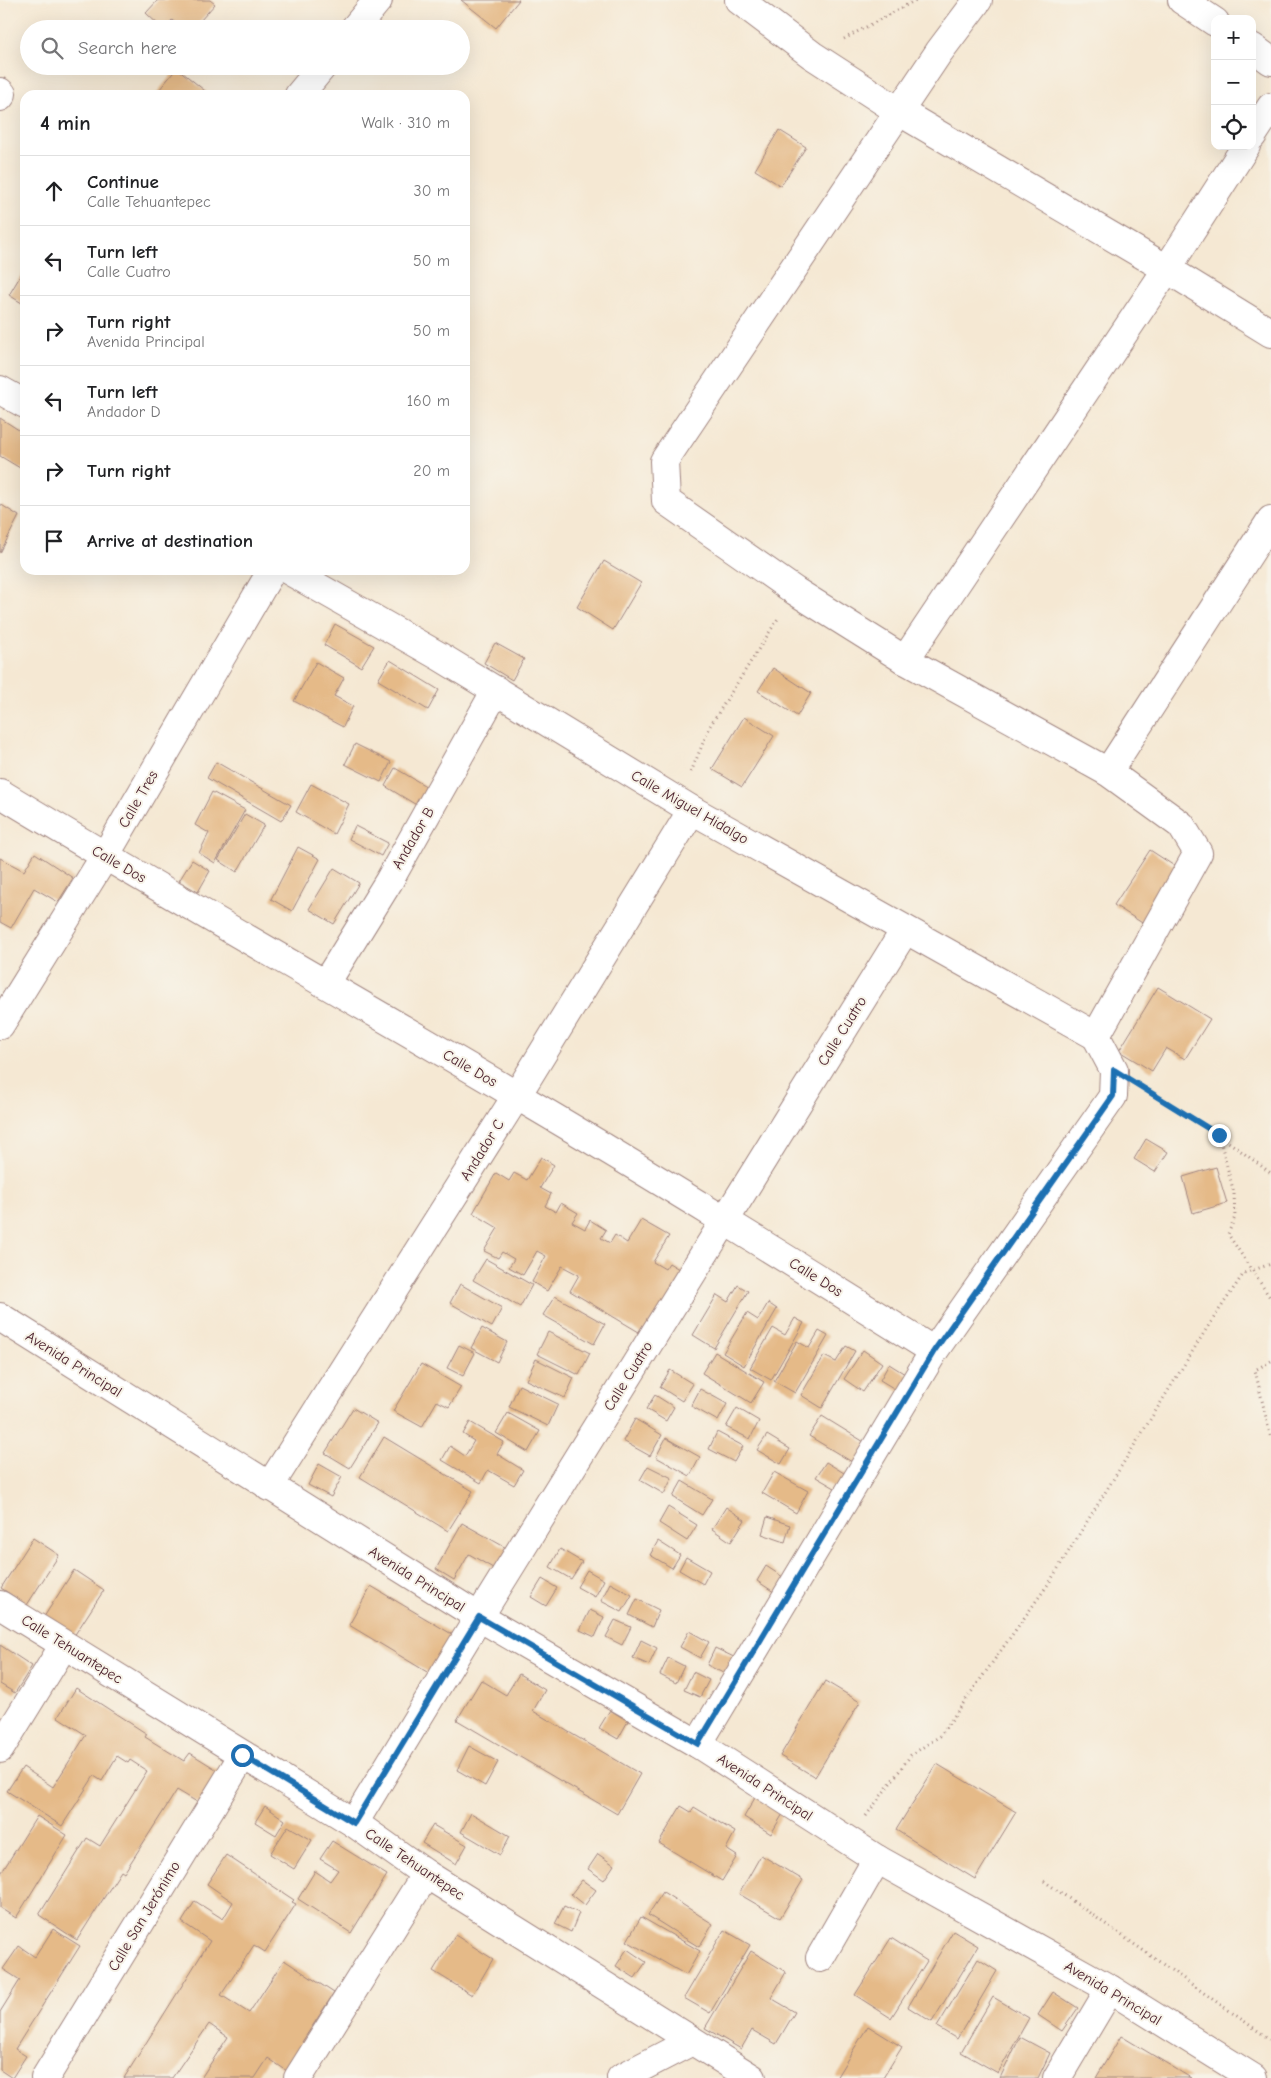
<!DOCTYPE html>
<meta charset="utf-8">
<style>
body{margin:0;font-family:"Comic Neue",sans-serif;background:#f6f6f6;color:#202124}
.controls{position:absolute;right:15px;top:15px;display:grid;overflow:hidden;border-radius:10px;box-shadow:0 5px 20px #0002}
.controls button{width:45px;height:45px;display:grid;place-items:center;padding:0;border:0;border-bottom:1px solid #e0e0e0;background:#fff;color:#202124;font:25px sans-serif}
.stop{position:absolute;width:15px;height:15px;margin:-11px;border:4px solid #1f6fb2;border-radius:50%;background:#fff}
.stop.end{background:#1f6fb2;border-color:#fff;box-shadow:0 1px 5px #0008}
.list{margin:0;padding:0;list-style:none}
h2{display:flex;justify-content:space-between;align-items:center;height:65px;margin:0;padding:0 20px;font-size:21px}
h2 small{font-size:16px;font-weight:400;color:#757577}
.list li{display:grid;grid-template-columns:32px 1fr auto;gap:15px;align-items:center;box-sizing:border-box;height:70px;padding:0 20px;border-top:1px solid #e0e0e0}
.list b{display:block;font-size:19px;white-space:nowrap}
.list p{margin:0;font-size:16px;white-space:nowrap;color:#757577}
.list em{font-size:16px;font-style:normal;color:#757577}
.icon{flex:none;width:28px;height:28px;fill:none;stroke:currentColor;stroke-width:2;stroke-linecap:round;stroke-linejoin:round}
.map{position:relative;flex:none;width:1271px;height:2078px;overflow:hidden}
.search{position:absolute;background:#fff;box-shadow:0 5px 20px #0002;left:20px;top:20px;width:450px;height:55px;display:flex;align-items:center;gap:12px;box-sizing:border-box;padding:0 18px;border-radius:28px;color:#757577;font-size:19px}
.panel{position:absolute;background:#fff;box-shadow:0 5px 20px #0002;left:20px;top:90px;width:450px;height:485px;border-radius:15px}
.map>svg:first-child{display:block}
</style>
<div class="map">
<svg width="1271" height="2078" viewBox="0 0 1271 2078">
<rect width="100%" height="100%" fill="#f7f3e8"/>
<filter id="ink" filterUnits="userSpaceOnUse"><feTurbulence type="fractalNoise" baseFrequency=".02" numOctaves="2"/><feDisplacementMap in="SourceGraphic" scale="10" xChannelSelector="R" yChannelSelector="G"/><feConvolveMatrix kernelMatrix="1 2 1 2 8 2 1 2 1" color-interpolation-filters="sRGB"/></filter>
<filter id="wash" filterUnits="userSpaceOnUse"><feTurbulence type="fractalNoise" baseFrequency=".0096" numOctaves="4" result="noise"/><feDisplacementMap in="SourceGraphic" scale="20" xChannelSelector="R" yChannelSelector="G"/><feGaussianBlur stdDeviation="1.12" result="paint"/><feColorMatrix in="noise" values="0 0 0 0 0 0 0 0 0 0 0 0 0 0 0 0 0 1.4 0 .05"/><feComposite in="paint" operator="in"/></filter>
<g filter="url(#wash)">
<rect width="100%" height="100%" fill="#f5e8d3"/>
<g id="blocks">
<g fill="#e5ba88">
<polygon points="158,0 210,0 215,4 193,29 182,29 172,20 163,29 146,13"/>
<polygon points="461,0 519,0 496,28"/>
<polygon points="177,68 210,95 155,95"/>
<polygon points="779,130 806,147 781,186 755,170"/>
<polygon points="25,268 25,305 9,295"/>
<polygon points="0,418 25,434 25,471 0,456"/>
<polygon points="0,504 19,516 0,553"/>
<polygon points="604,561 641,583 613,630 577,607"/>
<polygon points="335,624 374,646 361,667 324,645"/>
<polygon points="495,643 524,659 512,680 484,663"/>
<polygon points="390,660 439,690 428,710 378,680"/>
<polygon points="316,662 344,678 334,696 353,706 343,727 294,701"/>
<polygon points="773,668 811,693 797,716 758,691"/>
<polygon points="744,717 774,736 742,787 712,769"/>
<polygon points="355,744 391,762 381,782 345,764"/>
<polygon points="216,762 291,805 281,821 207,778"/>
<polygon points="395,768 429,788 418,806 385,786"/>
<polygon points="311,784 349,804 334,834 296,812"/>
<polygon points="212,792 245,810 215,863 199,853 209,833 195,825"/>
<polygon points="245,814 264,825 237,872 218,860"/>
<polygon points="355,826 388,843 381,856 349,839"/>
<polygon points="298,847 320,859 292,911 271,899"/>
<polygon points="1150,850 1182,871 1147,926 1114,905"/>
<polygon points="35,853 73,878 58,902 34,888 11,928 0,922 0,858 24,871"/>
<polygon points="192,860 210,871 198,892 179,881"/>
<polygon points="334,868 359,883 334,924 309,909"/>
<polygon points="1158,987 1210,1019 1185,1059 1166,1048 1152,1071 1119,1051"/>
<polygon points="1146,1139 1168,1152 1155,1172 1134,1159"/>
<polygon points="541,1157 554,1165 540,1188 551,1194 545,1206 556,1212 561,1203 578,1213 572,1222 585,1229 590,1220 606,1230 601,1238 610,1243 615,1235 627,1243 641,1220 669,1236 653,1262 665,1269 669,1263 687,1274 649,1338 570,1291 579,1275 562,1266 547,1291 532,1282 546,1256 537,1251 523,1275 509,1267 514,1259 502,1252 498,1258 484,1251 498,1228 473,1213 496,1173 509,1181 514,1173 527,1180"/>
<polygon points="1216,1167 1227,1203 1193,1213 1183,1177"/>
<polygon points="486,1259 532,1285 520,1307 473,1280"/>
<polygon points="460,1284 502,1308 492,1327 450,1303"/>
<polygon points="738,1285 748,1291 714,1348 693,1335 717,1295 728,1302"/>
<polygon points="555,1296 605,1324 594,1344 543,1315"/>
<polygon points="768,1303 777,1309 744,1366 723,1353 747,1313 758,1320"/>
<polygon points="795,1318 804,1323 771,1380 750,1368 773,1328 785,1335"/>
<polygon points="482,1328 507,1342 497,1362 471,1348"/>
<polygon points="819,1331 828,1336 795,1393 774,1381 797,1341 809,1348"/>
<polygon points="548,1332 590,1353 579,1375 537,1354"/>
<polygon points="459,1345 475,1353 463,1376 447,1368"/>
<polygon points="846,1346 855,1351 822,1408 801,1395 824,1356 836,1362"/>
<polygon points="863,1350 882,1363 863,1392 844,1379"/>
<polygon points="715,1352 764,1382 751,1403 702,1373"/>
<polygon points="536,1359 574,1378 565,1398 526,1380"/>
<polygon points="421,1364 461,1387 449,1407 437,1401 422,1427 393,1411"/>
<polygon points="889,1364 913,1379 903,1394 880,1380"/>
<polygon points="670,1370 693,1384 682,1401 660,1387"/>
<polygon points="519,1385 558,1404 548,1426 509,1407"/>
<polygon points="700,1389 727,1404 718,1421 691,1406"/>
<polygon points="655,1395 674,1407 666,1421 646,1409"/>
<polygon points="353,1408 378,1423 350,1468 325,1453"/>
<polygon points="737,1408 759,1421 750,1439 726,1427"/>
<polygon points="508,1413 540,1431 528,1452 496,1433"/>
<polygon points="822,1416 869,1445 857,1465 809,1436"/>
<polygon points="635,1419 662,1435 650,1456 623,1441"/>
<polygon points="470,1422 504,1442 497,1454 523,1470 514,1485 488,1470 481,1483 442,1460 450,1446 465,1456 474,1441 463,1434"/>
<polygon points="717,1432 743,1446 734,1462 709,1449"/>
<polygon points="767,1435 790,1449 781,1464 757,1450"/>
<polygon points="384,1437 473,1491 448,1531 360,1477"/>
<polygon points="666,1438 700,1457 690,1476 656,1457"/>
<polygon points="826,1462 849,1476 840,1491 816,1477"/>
<polygon points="319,1464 342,1477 331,1497 308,1485"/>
<polygon points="648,1466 672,1478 664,1494 640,1480"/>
<polygon points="774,1472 808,1491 796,1513 762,1493"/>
<polygon points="682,1481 712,1499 702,1515 673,1497"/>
<polygon points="668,1507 697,1525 687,1541 659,1523"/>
<polygon points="726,1507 745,1520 731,1542 712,1529"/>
<polygon points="767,1517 790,1525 785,1542 762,1534"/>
<polygon points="462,1523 510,1550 498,1571 469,1554 454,1580 436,1569"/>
<polygon points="33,1538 59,1555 27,1605 1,1588"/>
<polygon points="658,1541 680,1555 672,1568 650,1555"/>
<polygon points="560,1549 582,1562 571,1579 550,1567"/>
<polygon points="686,1557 710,1571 703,1584 679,1570"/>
<polygon points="766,1566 789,1581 780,1596 757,1581"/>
<polygon points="74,1570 104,1590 72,1639 42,1620"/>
<polygon points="587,1570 604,1580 595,1597 577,1587"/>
<polygon points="542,1579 557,1588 546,1606 531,1597"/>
<polygon points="610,1583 632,1595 622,1612 601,1601"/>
<polygon points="371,1586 460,1639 437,1678 349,1625"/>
<polygon points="637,1599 659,1610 652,1627 629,1615"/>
<polygon points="590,1610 604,1617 595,1637 580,1630"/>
<polygon points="615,1620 631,1627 622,1645 606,1637"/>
<polygon points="689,1631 709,1642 700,1658 680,1647"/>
<polygon points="641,1640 657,1648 649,1665 633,1658"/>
<polygon points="0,1645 32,1666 15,1693 0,1684"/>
<polygon points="715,1648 740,1660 731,1677 707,1665"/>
<polygon points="668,1658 684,1666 676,1683 660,1675"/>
<polygon points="693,1672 709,1680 700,1697 684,1690"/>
<polygon points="519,1674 545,1690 533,1711 640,1774 617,1814 457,1720 481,1680 506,1695"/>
<polygon points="825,1681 860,1702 815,1777 780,1756"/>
<polygon points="76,1688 147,1734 145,1737 184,1761 190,1753 227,1776 207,1808 177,1790 124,1873 121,1871 77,1940 39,1915 87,1838 100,1846 147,1771 130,1760 128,1763 117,1756 102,1781 94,1776 62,1826 7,1791 23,1767 53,1787 86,1735 58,1717"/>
<polygon points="610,1710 628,1721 618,1739 599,1728"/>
<polygon points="469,1746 498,1762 485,1786 457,1770"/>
<polygon points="937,1764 1016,1812 975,1879 896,1830"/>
<polygon points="756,1796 784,1812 771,1834 744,1817"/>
<polygon points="265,1806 285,1820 276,1835 255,1822"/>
<polygon points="681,1806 691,1812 694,1807 735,1832 726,1849 737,1856 722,1881 659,1843"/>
<polygon points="471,1813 510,1836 500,1855 461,1832"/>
<polygon points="37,1816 67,1835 16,1918 0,1908 0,1875"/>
<polygon points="433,1825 467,1845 456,1864 422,1843"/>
<polygon points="288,1826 312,1840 294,1869 270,1854"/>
<polygon points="332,1841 387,1875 351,1933 298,1899 315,1871 330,1881 338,1870 320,1859"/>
<polygon points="598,1854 614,1865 604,1880 588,1869"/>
<polygon points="226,1855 294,1900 292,1902 296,1904 265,1952 254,1945 221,1995 249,2013 284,1960 334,1993 302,2042 307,2046 290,2073 268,2058 255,2078 201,2078 228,2037 209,2024 172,2078 124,2078 210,1941 182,1922 195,1901 223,1919 233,1902 207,1884"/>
<polygon points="761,1855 803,1880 780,1918 739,1894"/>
<polygon points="582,1880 596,1890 585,1905 571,1894"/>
<polygon points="663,1892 713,1924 699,1947 648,1915"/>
<polygon points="564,1906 579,1913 571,1932 555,1924"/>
<polygon points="641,1917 700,1951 686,1975 627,1941"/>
<polygon points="53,1929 80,1946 15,2049 26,2056 12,2078 0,2070 0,2012 20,1980 3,1969 19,1946 35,1957"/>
<polygon points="724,1930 750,1945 710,2013 684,1998"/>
<polygon points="953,1931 978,1946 932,2022 908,2007"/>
<polygon points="455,1935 493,1959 472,1995 433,1971"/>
<polygon points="891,1938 927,1961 891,2018 855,1995"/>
<polygon points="627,1949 646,1962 635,1978 616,1966"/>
<polygon points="751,1951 786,1972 771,1998 795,2012 776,2044 752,2030 741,2049 705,2028"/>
<polygon points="978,1959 997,1971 957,2039 937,2027"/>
<polygon points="1053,1992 1078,2008 1062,2031 1038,2015"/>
<polygon points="993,1997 1029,2018 998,2073 961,2052"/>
<polygon points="868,2026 902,2047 883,2078 836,2078"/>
<polygon points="1121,2036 1191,2078 1096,2078"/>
<polygon points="1020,2037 1050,2053 1038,2078 1000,2078"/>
</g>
</g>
</g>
<g filter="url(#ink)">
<use href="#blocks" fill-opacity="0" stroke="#a0847f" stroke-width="1"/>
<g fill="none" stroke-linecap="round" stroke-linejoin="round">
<g stroke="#a0847f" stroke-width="30">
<g id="minor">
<polyline points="739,0 812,55 900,112 1167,269 1271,333"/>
<polyline points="978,0 939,52 664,461 666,501 795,591 905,660 1108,772 1181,825 1198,853 1096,1036"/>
<polyline points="1182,0 1215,22"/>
<polyline points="354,29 378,0"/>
<polyline points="1252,47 1271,61"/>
<polyline points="0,92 2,94 0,97"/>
<polyline points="299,95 323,66"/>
<polyline points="1252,136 1271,107"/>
<polyline points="0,390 25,404"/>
<polyline points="288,570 439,656 692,810 1096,1036"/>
<polyline points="905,660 1167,269 1246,146"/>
<polyline points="1108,772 1271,520"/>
<path d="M0,793c170,103 343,200 514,301 142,83 281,170 420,257"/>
<polyline points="326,983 389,881 496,690"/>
<polyline points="0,1025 105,856 272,570"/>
<polyline points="0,1317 479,1617 698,1744 877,1859 1110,1989 1253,2078"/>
<polyline points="269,1487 517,1095 692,810"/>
<polyline points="0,1605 354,1823 426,1874 752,2078"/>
<polyline points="698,1744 934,1351 1113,1096 1114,1070 1096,1036"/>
<polyline points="0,1749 64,1645"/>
<polyline points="354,1823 479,1617 905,930"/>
<polyline points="820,1958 877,1859"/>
<polyline points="45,2078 243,1755"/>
<polyline points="298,2078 426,1874"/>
<polyline points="621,2078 692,2041"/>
<polyline points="1057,2078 1110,1989"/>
</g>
</g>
<g stroke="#a0847f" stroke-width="3" stroke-dasharray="1 4" stroke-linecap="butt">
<polyline points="844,39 916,0"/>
<polyline points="691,772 710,726 779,617"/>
<polyline points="1144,1089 1219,1135 1271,1173"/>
<polyline points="1219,1136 1234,1193 1235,1217 1228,1234 1271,1299"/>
<polyline points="1271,1361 1255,1370 1271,1439"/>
<polyline points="866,1816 911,1755 940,1736 1049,1583 1207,1328 1244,1273 1271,1264"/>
<polyline points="1044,1881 1271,2040"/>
</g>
<use href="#minor" stroke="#fff" stroke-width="28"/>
</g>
</g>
<g fill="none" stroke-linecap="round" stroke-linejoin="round" filter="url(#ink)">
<polyline stroke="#1f6fb2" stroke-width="6" points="242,1755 354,1823 479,1617 698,1744 934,1351 1113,1096 1114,1070 1219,1135"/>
</g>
<g text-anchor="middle" stroke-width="4" stroke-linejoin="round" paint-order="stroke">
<g font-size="15" fill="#4a1f2b" stroke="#f7f3e8">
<text transform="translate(138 799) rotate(-60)" y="5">Calle Tres</text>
<text transform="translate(690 807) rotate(30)" y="5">Calle Miguel Hidalgo</text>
<text transform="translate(413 838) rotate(-60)" y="5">Andador B</text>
<text transform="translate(119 864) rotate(30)" y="5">Calle Dos</text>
<text transform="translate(842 1031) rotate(-58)" y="5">Calle Cuatro</text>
<text transform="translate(470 1068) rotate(30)" y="5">Calle Dos</text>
<text transform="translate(482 1150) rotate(-58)" y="5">Andador C</text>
<text transform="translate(816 1277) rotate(32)" y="5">Calle Dos</text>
<text transform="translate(74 1364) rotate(32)" y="5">Avenida Principal</text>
<text transform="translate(628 1376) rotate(-58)" y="5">Calle Cuatro</text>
<text transform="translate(417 1579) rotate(32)" y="5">Avenida Principal</text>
<text transform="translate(72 1649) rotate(32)" y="5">Calle Tehuantepec</text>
<text transform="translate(765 1787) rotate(33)" y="5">Avenida Principal</text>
<text transform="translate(415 1864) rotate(34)" y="5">Calle Tehuantepec</text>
<text transform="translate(144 1916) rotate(-59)" y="5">Calle San Jerónimo</text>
<text transform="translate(1113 1993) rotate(31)" y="5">Avenida Principal</text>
</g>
</g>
</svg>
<div class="controls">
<button>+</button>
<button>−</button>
<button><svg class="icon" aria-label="locate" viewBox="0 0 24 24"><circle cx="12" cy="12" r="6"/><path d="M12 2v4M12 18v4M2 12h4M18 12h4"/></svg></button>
</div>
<div class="stop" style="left:242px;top:1755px"></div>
<div class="stop end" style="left:1219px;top:1135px"></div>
<div class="search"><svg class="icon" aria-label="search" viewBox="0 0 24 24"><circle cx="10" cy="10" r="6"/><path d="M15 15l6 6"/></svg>Search here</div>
<section class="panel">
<h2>4 min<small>Walk · 310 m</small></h2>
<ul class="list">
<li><svg class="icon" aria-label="ahead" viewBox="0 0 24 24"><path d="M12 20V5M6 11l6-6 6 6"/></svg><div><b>Continue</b><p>Calle Tehuantepec</p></div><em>30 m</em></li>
<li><svg class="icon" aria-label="left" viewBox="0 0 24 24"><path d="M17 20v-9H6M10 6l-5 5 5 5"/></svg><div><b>Turn left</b><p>Calle Cuatro</p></div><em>50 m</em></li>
<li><svg class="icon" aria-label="right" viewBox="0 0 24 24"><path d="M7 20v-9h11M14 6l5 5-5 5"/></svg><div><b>Turn right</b><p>Avenida Principal</p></div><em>50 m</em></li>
<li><svg class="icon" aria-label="left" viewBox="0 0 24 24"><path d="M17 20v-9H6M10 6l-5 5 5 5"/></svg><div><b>Turn left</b><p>Andador D</p></div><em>160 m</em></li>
<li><svg class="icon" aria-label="right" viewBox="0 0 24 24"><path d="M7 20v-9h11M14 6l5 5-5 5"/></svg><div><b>Turn right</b></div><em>20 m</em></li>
<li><svg class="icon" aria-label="arrive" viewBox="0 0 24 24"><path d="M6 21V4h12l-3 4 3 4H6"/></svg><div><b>Arrive at destination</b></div></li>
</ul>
</section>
</div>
